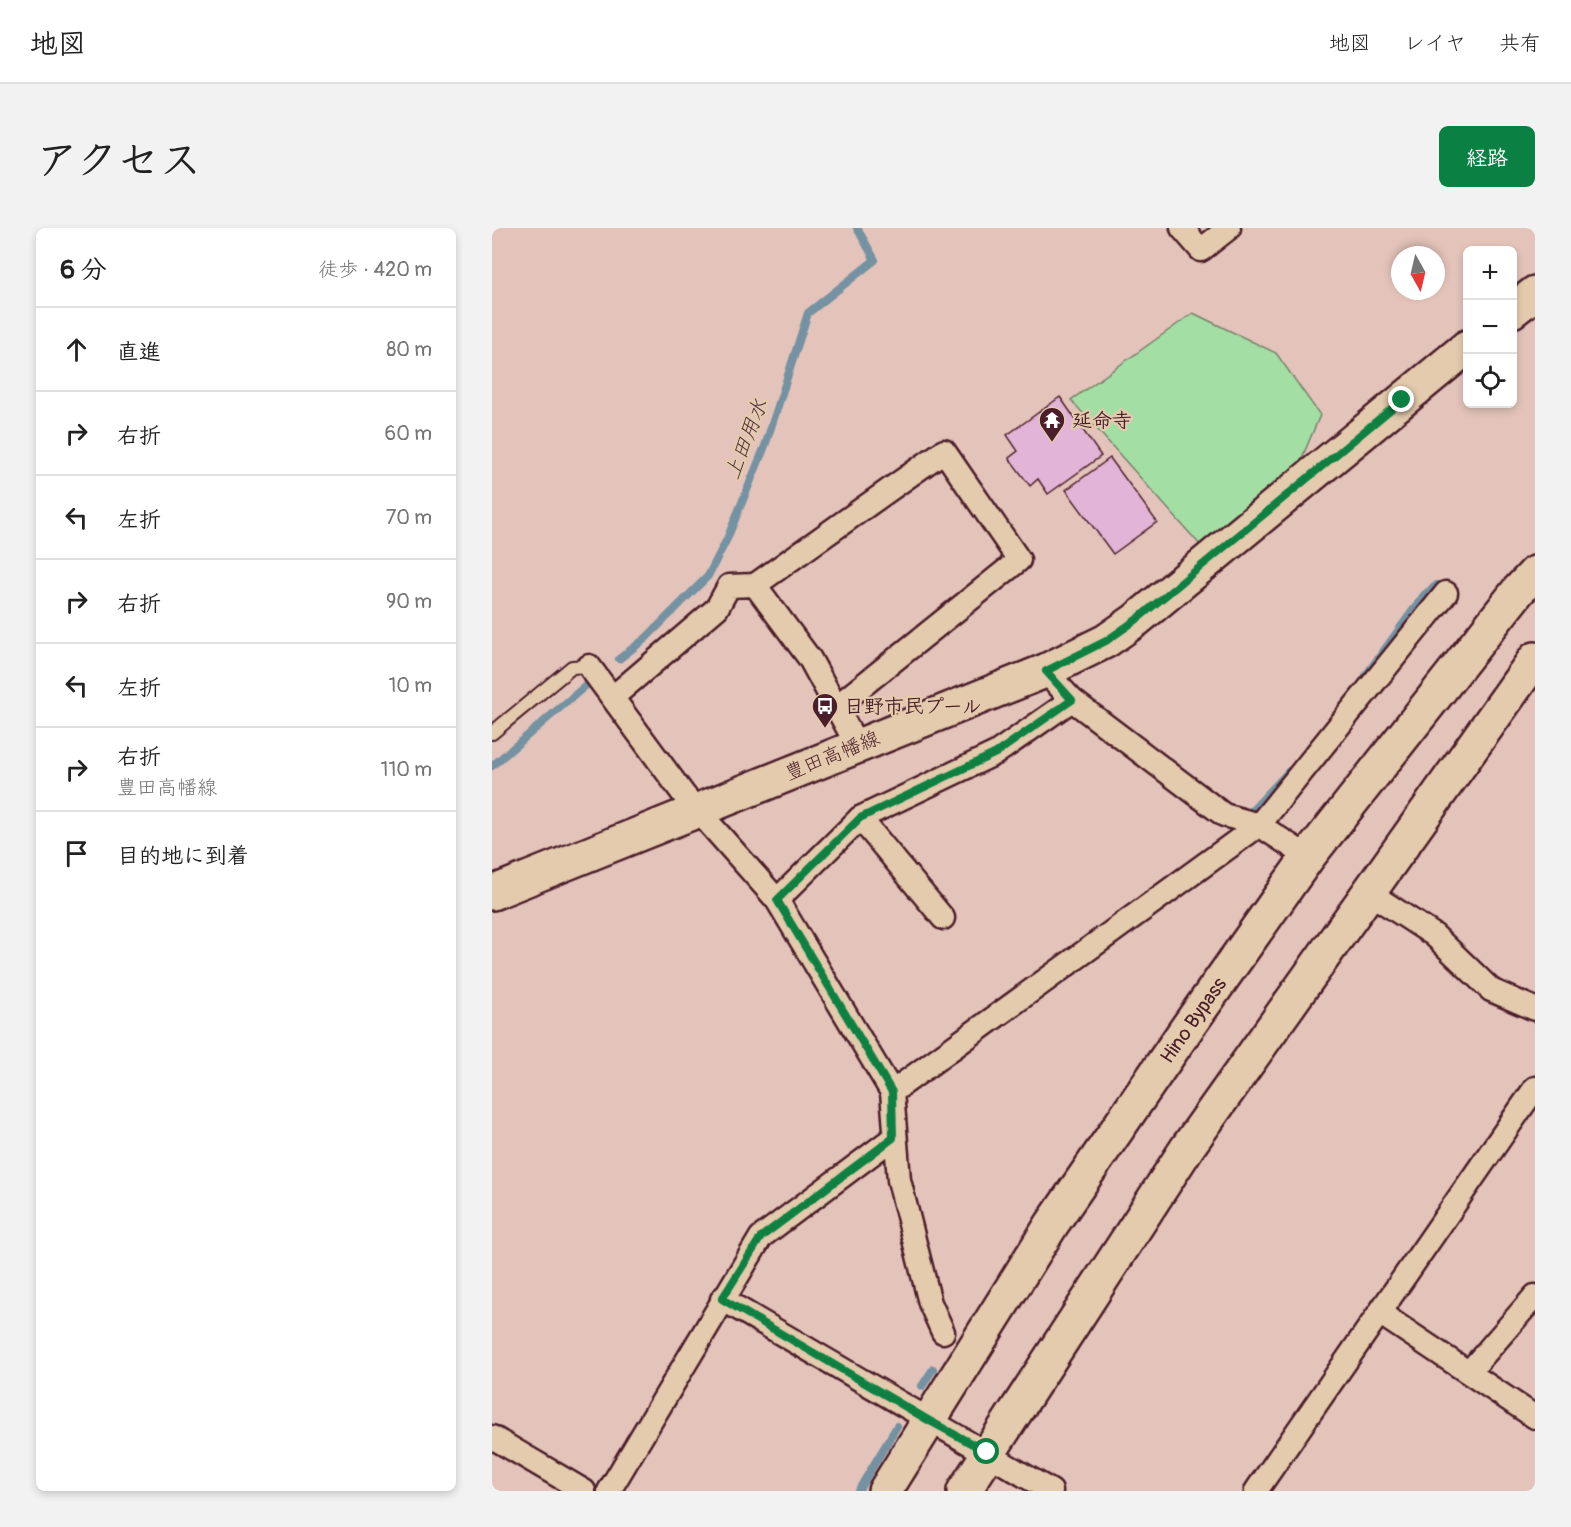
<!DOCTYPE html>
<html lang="ja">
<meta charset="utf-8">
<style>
body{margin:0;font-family:Pangolin,"Klee One",sans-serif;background:#f2f2f2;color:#222}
.controls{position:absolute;right:18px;top:18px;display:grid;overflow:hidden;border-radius:9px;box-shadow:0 3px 9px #0003}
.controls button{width:54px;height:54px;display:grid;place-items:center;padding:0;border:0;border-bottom:2px solid #e0e0e0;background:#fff;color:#222;font:30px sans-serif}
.compass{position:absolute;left:899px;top:18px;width:54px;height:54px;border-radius:50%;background:#fff;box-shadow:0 3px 9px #0003;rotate:172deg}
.stop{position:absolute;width:18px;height:18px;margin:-14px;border:4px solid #0b8043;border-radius:50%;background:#fff}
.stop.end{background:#0b8043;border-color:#fff;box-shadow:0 2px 6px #0008}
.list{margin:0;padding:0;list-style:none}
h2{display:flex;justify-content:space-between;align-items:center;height:78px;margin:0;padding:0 24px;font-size:26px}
h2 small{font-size:20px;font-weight:400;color:#767676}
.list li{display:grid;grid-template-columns:39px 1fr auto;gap:18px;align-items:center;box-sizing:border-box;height:84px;padding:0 24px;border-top:2px solid #e0e0e0}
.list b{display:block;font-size:22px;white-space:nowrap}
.list p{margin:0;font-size:20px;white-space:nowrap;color:#767676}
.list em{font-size:20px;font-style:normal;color:#767676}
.icon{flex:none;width:33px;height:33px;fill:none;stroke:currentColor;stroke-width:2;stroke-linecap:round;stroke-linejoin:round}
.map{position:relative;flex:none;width:1043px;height:1263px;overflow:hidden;border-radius:9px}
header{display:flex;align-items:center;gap:36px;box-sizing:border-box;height:84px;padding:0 30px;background:#fff;border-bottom:2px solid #e0e0e0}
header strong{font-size:28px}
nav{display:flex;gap:33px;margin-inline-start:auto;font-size:21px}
.intro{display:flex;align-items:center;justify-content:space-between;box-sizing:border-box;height:144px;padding:0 36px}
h1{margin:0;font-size:42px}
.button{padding:15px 27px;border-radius:9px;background:#0b8043;color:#fff;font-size:21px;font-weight:700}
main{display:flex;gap:36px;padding:0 36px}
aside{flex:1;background:#fff;border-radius:9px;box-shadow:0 3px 9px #0003}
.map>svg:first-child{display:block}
</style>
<header>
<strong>地図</strong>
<nav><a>地図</a><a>レイヤ</a><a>共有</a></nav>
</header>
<div class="intro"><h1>アクセス</h1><a class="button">経路</a></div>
<main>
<aside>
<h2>6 分<small>徒歩 · 420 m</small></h2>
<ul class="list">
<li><svg class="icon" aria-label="ahead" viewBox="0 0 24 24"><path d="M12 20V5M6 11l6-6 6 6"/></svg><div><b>直進</b></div><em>80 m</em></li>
<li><svg class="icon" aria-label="right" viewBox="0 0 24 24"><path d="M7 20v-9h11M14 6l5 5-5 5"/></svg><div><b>右折</b></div><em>60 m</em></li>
<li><svg class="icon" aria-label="left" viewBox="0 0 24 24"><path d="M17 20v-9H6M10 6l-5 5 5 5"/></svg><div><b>左折</b></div><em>70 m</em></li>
<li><svg class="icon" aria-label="right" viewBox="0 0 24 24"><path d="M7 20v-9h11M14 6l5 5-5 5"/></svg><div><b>右折</b></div><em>90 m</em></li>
<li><svg class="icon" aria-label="left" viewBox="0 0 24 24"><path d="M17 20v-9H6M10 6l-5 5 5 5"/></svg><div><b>左折</b></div><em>10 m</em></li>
<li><svg class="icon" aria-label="right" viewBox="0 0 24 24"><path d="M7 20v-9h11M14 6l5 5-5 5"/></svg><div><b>右折</b><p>豊田高幡線</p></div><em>110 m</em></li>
<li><svg class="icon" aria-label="arrive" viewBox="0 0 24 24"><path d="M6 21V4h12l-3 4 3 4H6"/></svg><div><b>目的地に到着</b></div></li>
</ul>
</aside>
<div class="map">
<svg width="1043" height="1263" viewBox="0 0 1043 1263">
<rect width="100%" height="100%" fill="#e4c4ba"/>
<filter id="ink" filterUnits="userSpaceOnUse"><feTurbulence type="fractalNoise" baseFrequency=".0167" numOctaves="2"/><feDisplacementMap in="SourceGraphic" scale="12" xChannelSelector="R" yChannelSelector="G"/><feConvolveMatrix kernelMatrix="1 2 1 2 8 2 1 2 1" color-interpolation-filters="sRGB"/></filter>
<g filter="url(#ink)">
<polygon fill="#a3dfa5" stroke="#767f68" stroke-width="1.5" points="701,85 784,125 828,187 802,249 710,319 579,172"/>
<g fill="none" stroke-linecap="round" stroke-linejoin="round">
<g stroke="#7592a2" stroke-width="8">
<polyline points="127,431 154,410 216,348 235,311 273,218 316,85 383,32 365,0"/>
<polyline points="874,447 932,367 945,357"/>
<polyline points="0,538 98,454"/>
<polyline points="754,589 797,543"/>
<polyline points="430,1158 441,1141"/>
<polyline points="366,1263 405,1198"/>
</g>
</g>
<g fill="#e2b5d8" stroke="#4a1f2b" stroke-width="1.5">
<polygon points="568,169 609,228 556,266 546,251 538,258 517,230 526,223 515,207"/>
<polygon points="618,230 665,294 621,326 574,262"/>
</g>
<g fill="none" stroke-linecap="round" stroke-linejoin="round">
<g stroke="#4a1f2b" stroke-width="16">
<polyline id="lane" points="0,505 80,439 97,438"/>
</g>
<g stroke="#4a1f2b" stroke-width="27">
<g id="street">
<polyline points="690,0 709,22 737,0"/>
<polyline points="263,357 452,223 527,332 344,479"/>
<polyline points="97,438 192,567 285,672 400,864 407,952 438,1075 451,1104"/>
<polyline points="553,443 580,472 732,587 767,597 816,629"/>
<polyline points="121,469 225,380 237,358 263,357 318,431 365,517"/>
<polyline points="368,590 451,690"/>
<polyline points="876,664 942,707 999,762 1043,781"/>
<polyline points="285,672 368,590 504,525 580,472"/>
<polyline points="400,864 767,597 954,365"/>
<polyline points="230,1071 559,1263"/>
<polyline points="889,1086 1043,1189"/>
<polyline points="977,1144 1043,1068"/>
<polyline points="0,1209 92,1263"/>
<polyline points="117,1263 269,1009 401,910"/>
<polyline points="764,1263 1043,860"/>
</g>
</g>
<g stroke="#4a1f2b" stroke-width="38">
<g id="secondary">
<polyline points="1020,83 1043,65"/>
<polyline points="0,665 553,443 614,413 644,392 975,119"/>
</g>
</g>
<g stroke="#4a1f2b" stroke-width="38">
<g id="highway">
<polyline points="393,1263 560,996 695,800 816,629 1026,363 1043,345"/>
<polyline points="472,1263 695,920 1043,431"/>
</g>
</g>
<use href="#lane" stroke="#e5cbad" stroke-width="12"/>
<use href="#street" stroke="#e5cbad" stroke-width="22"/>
<use href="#secondary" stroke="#e5cbad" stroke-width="33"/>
<use href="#highway" stroke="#e5cbad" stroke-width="33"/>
</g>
</g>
<g fill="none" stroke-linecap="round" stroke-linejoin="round" filter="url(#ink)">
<polyline stroke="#0b8043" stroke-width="8" points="495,1224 436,1192 230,1071 269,1009 401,910 400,864 285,672 368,590 504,525 580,472 554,443 614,413 644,392 910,172"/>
</g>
<defs>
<g id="temple-pin" transform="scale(1.35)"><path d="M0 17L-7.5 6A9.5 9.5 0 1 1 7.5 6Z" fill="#4a1f2b" stroke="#e5cbad"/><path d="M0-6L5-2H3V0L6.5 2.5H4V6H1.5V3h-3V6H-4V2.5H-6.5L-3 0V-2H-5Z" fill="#fff"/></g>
<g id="bus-pin" transform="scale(1.35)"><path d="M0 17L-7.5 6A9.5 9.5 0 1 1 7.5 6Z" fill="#4a1f2b" stroke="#e5cbad"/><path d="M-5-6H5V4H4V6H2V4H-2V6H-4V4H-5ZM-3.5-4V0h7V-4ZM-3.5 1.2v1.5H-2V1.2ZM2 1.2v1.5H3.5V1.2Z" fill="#fff"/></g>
</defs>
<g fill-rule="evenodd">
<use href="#temple-pin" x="560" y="192"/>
<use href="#bus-pin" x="333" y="478"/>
</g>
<g text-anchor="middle" stroke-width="4.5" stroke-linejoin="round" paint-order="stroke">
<g font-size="20" font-weight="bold" fill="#4a1f2b" stroke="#e5cbad" text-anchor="start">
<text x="580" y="199">延命寺</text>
<text x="352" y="485">日野市民プール</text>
</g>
<g font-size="20" fill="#4a1f2b" stroke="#e5cbad">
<text transform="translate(340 527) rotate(-22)" y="7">豊田高幡線</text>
<text transform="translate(701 792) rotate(-55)" y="7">Hino Bypass</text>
</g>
<g font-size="21" font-style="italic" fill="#51323f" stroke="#e5cbad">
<text transform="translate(254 211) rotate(-69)" y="7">上田用水</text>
</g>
</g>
</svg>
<div class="controls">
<button>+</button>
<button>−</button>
<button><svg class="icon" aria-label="locate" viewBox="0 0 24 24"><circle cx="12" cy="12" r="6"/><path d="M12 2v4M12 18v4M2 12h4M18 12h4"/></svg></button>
</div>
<svg class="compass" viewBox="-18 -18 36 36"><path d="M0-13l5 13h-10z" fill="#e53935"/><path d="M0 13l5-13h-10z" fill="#767676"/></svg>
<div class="stop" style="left:495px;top:1224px"></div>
<div class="stop end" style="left:910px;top:172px"></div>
</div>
</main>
